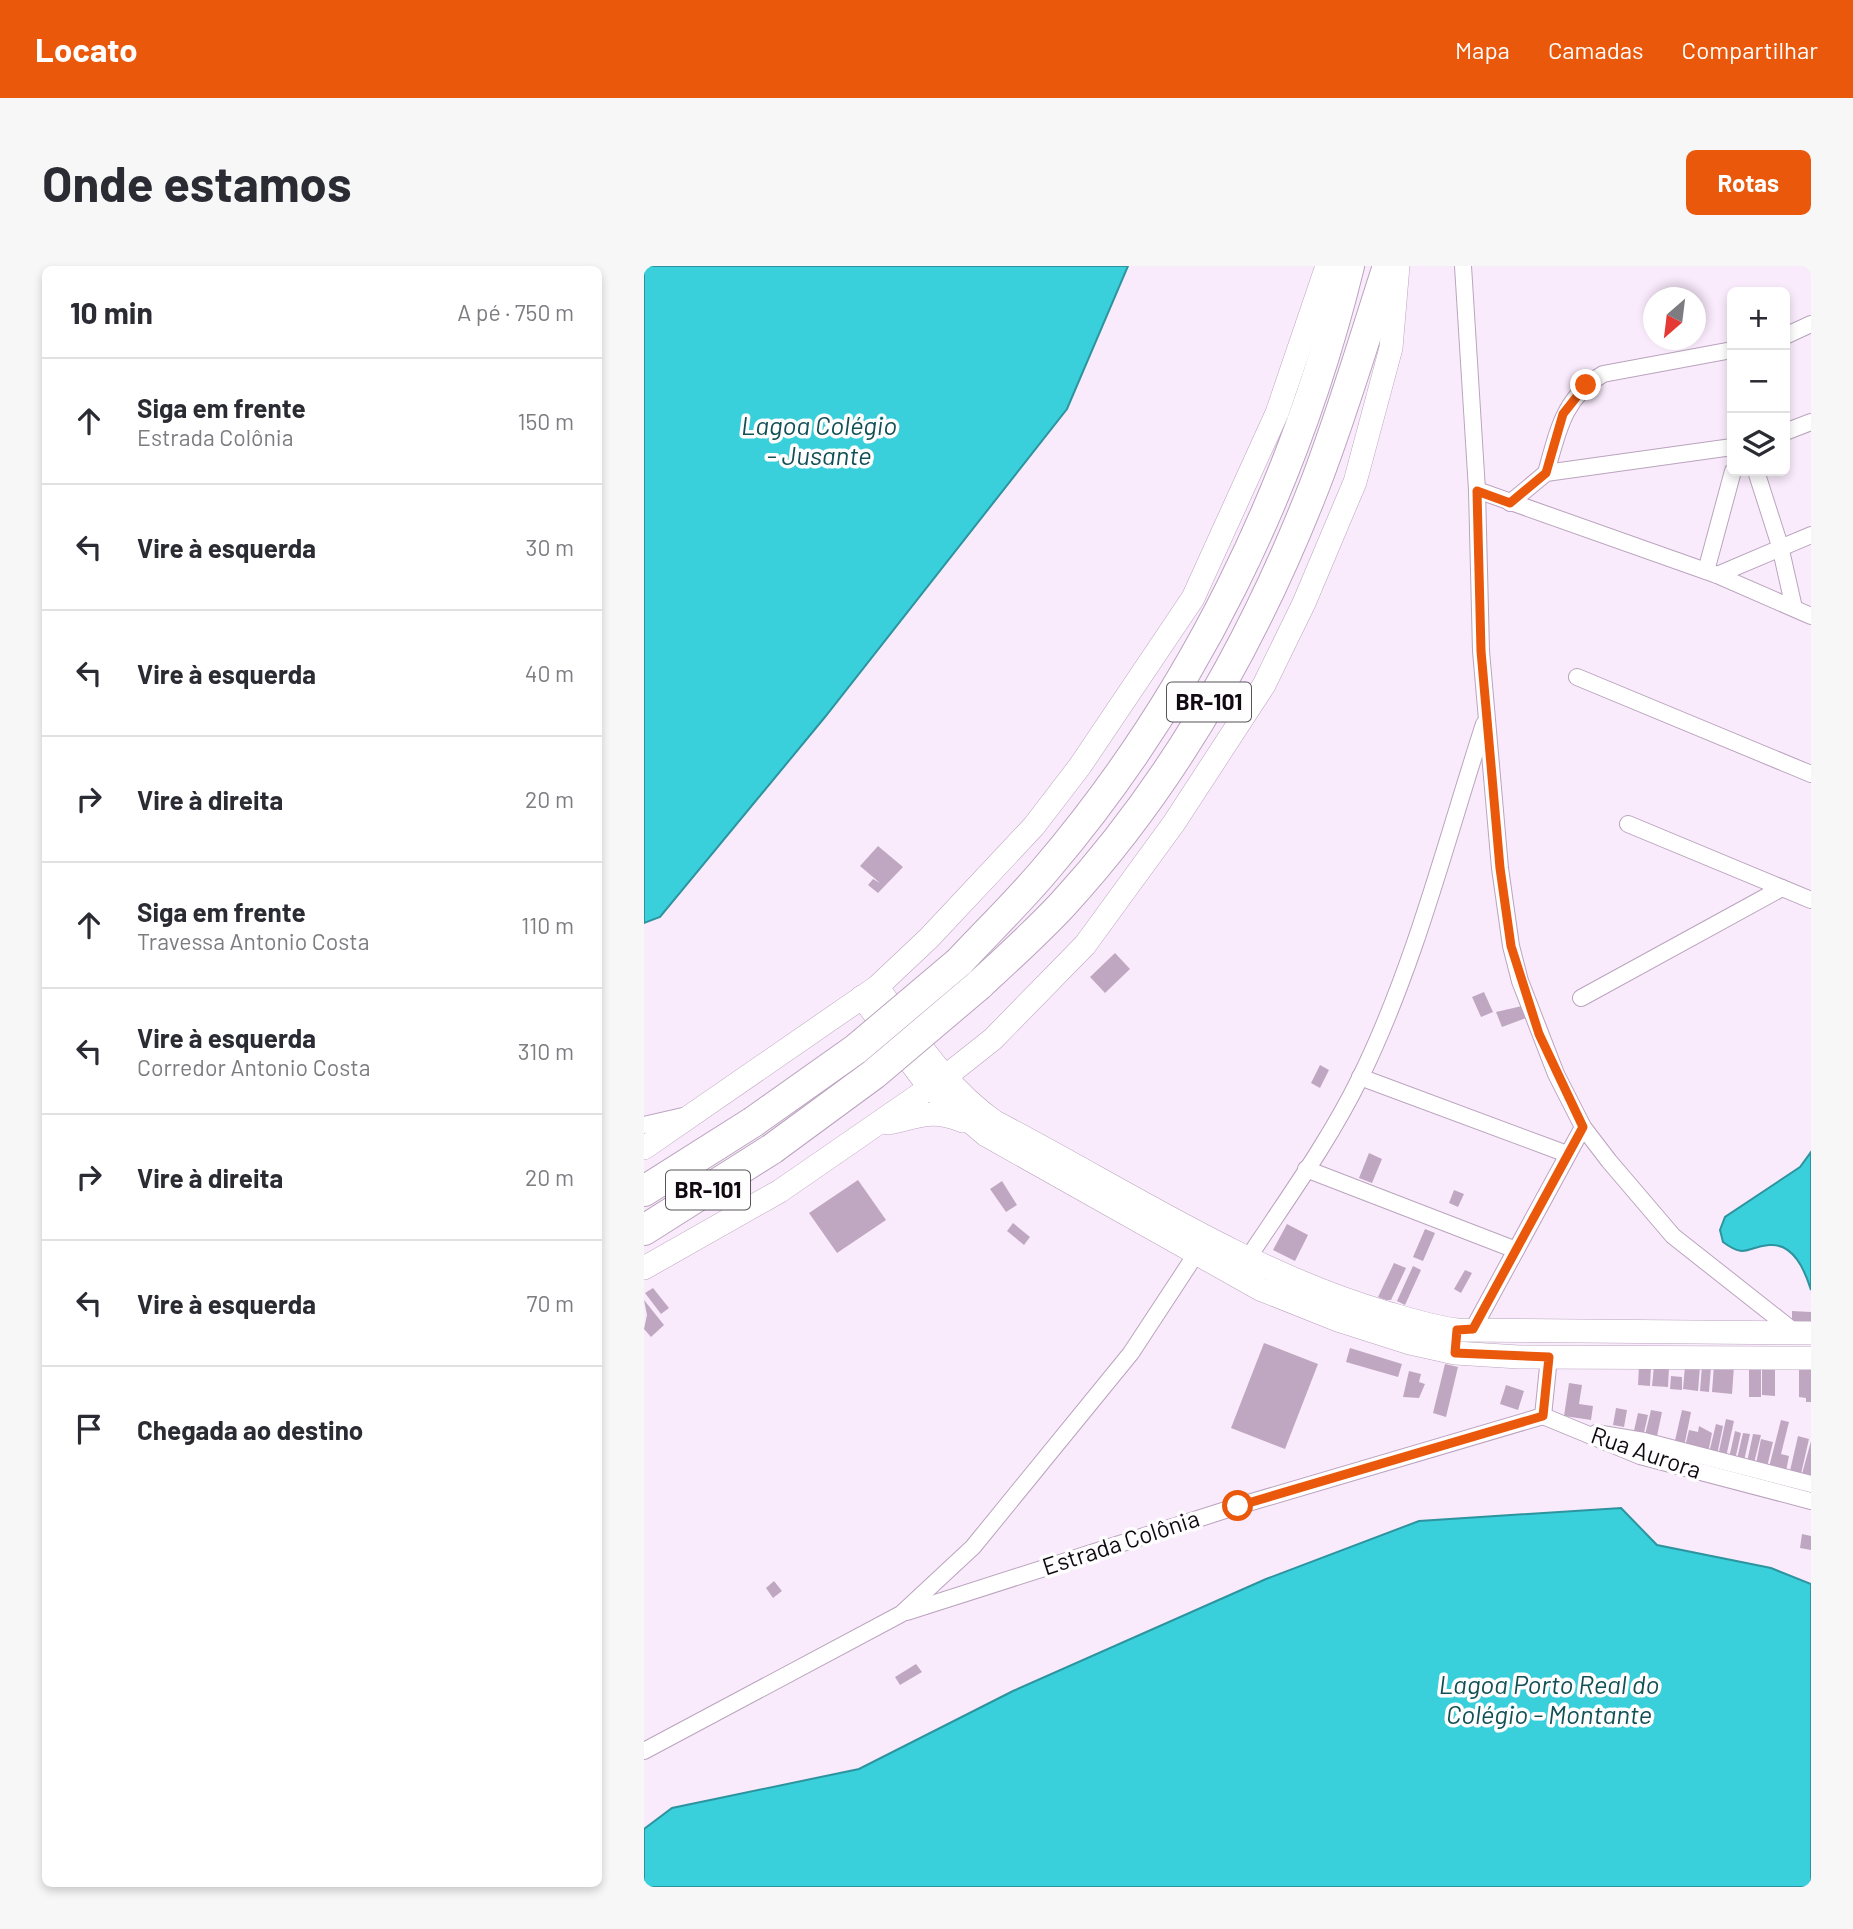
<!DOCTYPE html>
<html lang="pt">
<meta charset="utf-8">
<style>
body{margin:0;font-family:Barlow,sans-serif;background:#f7f7f7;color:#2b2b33}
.controls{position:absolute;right:21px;top:21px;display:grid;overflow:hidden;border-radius:10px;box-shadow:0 4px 10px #0003}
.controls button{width:63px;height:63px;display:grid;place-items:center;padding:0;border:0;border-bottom:2px solid #e1e1e2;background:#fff;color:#2b2b33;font:35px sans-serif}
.compass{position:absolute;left:999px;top:21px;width:63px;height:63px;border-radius:50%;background:#fff;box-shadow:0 4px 10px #0003;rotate:208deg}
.stop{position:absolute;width:21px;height:21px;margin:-16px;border:5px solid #ea580c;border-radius:50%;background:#fff}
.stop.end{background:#ea580c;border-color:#fff;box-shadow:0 2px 7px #0008}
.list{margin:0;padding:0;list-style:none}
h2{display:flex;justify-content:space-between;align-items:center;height:91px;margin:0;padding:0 28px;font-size:30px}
h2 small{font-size:23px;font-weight:400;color:#7c7c81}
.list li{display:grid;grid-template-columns:46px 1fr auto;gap:21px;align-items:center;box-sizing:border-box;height:126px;padding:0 28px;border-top:2px solid #e1e1e2}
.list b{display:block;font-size:26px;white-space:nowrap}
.list p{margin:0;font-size:23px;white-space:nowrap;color:#7c7c81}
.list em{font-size:23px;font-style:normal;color:#7c7c81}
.icon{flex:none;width:38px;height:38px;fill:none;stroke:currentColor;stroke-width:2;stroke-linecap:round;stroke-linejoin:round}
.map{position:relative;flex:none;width:1167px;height:1621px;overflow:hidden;border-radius:10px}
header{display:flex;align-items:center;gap:42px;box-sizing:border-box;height:98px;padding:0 35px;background:#ea580c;color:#fff}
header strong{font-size:33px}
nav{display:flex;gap:38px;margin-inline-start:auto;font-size:24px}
.intro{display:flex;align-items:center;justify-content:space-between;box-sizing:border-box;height:168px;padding:0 42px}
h1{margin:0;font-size:49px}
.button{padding:18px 32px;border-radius:10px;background:#ea580c;color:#fff;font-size:24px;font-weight:700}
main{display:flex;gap:42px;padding:0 42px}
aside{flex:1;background:#fff;border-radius:10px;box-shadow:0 4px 10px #0003}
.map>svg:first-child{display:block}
</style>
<header>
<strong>Locato</strong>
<nav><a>Mapa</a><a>Camadas</a><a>Compartilhar</a></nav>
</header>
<div class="intro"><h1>Onde estamos</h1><a class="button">Rotas</a></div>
<main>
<aside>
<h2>10 min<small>A pé · 750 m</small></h2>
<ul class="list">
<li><svg class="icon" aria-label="ahead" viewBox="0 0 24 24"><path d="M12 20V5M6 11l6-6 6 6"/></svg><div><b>Siga em frente</b><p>Estrada Colônia</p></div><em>150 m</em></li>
<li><svg class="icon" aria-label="left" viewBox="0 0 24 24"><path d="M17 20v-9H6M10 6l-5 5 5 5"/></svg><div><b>Vire à esquerda</b></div><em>30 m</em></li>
<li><svg class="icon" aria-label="left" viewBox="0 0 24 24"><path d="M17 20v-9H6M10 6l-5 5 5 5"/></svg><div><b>Vire à esquerda</b></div><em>40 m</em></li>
<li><svg class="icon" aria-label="right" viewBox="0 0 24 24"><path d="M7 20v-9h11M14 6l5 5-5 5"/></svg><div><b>Vire à direita</b></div><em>20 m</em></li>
<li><svg class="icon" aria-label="ahead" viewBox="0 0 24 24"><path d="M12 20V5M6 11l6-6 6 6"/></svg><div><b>Siga em frente</b><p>Travessa Antonio Costa</p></div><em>110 m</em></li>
<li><svg class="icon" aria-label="left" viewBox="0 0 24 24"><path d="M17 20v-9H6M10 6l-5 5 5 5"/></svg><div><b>Vire à esquerda</b><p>Corredor Antonio Costa</p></div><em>310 m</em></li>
<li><svg class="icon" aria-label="right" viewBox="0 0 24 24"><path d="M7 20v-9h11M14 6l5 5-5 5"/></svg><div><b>Vire à direita</b></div><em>20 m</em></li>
<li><svg class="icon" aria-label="left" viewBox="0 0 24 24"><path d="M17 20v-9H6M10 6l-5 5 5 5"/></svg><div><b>Vire à esquerda</b></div><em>70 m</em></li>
<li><svg class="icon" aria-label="arrive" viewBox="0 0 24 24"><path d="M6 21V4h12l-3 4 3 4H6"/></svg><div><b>Chegada ao destino</b></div></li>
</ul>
</aside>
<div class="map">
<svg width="1167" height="1621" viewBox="0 0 1167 1621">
<rect width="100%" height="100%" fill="#faebfc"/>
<g fill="#39cfdb" stroke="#2d949f" stroke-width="2">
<polygon points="0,0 484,0 423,143 181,451 16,651 0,657"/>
<path d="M1167,886v138c-6,-19 -17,-47 -42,-45 -23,2 -23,14 -46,-3l-3,-12 5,-13 75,-50z"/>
<polygon points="977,1242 1013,1279 1127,1302 1167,1318 1167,1621 0,1621 0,1563 28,1542 215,1503 369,1425 622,1313 775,1255"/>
</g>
<g fill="#bfa7c2">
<polygon points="234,580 259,601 234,627 224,619 229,613 236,617 216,600"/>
<polygon points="471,687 486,703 461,727 446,711"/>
<polygon points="840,726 849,746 837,751 828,731"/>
<polygon points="878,740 882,752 858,761 852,746"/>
<polygon points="676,799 685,804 676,822 667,817"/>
<polygon points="725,887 738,893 728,917 715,912"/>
<polygon points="214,914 242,954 193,987 165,947"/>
<polygon points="358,915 373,939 362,946 346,923"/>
<polygon points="810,924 820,928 814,941 805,937"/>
<polygon points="369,957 386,971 380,979 363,965"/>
<polygon points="643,958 664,969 651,995 629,984"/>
<polygon points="781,963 791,967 779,995 769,991"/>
<polygon points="750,997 762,1002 747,1034 742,1034 734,1031"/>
<polygon points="769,1000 777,1004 761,1039 753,1035"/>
<polygon points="821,1004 828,1007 817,1027 810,1023"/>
<polygon points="9,1022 25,1042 17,1048 1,1027"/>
<polygon points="0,1034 20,1059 7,1071 0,1063 3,1049"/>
<polygon points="1148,1045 1167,1046 1167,1059 1148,1059"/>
<polygon points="620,1077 674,1098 641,1183 587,1162"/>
<polygon points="706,1082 758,1098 754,1111 702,1096"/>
<polygon points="801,1098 814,1101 802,1151 789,1147"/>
<polygon points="1070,1099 1090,1100 1088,1128 1068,1126"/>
<polygon points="995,1100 1007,1101 1006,1120 994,1119"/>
<polygon points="1010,1100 1025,1101 1024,1121 1008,1120"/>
<polygon points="1041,1100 1056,1101 1054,1125 1039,1123"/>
<polygon points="1058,1100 1067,1101 1065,1126 1056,1125"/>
<polygon points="1105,1100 1117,1101 1117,1131 1105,1131"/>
<polygon points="1118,1100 1131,1100 1131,1130 1118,1129"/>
<polygon points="1155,1101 1167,1101 1167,1136 1162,1136 1162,1132 1155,1131"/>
<polygon points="765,1105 777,1108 775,1116 781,1118 775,1132 759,1131"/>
<polygon points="1027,1110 1038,1111 1038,1124 1026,1123"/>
<polygon points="925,1117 938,1119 935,1138 949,1140 947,1154 920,1150"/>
<polygon points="862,1119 880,1125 874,1144 856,1138"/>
<polygon points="972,1142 983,1144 980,1161 969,1159"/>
<polygon points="1007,1144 1018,1146 1012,1175 1000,1173"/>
<polygon points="1038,1144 1047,1146 1040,1181 1030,1179"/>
<polygon points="994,1147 1004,1149 999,1171 989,1169"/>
<polygon points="1082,1153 1090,1155 1082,1191 1074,1190"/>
<polygon points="1137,1154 1145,1156 1137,1188 1145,1190 1142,1205 1125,1201"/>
<polygon points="1072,1158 1079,1160 1073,1189 1065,1187"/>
<polygon points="1055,1160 1068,1167 1064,1187 1041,1181 1045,1164 1054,1166"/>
<polygon points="1091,1165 1097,1167 1091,1194 1085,1192"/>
<polygon points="1099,1167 1106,1168 1100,1195 1093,1193"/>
<polygon points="1109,1168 1117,1169 1110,1197 1103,1196"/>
<polygon points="1154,1170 1165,1173 1157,1208 1146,1205"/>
<polygon points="1117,1173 1129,1176 1123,1201 1112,1198"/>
<polygon points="1167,1175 1167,1210 1158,1208"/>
<polygon points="1158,1268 1167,1270 1167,1284 1156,1282"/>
<polygon points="130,1315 138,1325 129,1332 122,1322"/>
<polygon points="272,1398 278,1406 256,1419 251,1411"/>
</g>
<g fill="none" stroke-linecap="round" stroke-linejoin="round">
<g stroke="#baa3be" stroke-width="18">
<g id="street">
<polyline points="819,0 833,224 837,385 856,602 867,680 876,715 912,808 939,861 965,895 1029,970 1152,1067"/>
<polyline points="1141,70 1167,58"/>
<polyline points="1141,166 1167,156"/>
<polyline points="1112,205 1136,280 1150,342"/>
<path d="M902,207c12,-42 17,-75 57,-99l129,-24"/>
<polyline points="833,224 1073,309 1167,350"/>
<polyline points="866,237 902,207 1088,181"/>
<polyline points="1062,305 1089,205"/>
<polyline points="1073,309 1167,269"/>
<polyline points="933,411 1167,508"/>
<polyline points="984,558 1167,634"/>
<polyline points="937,732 1138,622"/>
<polyline points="716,811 923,888"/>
<polyline points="0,859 39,850"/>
<polyline points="662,903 872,984"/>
<path d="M604,992c39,-59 82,-118 113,-182 54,-111 85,-235 123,-352"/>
<polyline points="829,1063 939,861"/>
<polyline points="899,1150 996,1190 1167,1235"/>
<polyline points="899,1150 905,1091"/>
<polyline points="952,1167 1000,1175 1167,1218"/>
<polyline points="263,1346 594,1240 899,1150"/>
<polyline points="0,1485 257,1348 329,1281 487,1087 552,988"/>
</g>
</g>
<g stroke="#baa3be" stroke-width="24">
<g id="secondary">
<path d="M233,721c36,48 69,101 118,135 127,66 251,149 389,190 24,7 48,15 73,18l354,3"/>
<polyline points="218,731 285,821 342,869 616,1023 694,1054 766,1077 811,1087 875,1091 1167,1092"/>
<path d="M244,857c32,-6 42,-15 75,-2"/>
<polyline points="0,882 233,721 285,672 390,560 436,500 549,332 633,147 683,0"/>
<polyline points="0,1002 136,925 301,811 349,773 441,679 530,557 620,419 660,337 711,216 747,82 754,0"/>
</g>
</g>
<g stroke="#baa3be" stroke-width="32">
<g id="highway">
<path d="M315,696c28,-30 59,-60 86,-92 148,-173 250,-384 304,-604"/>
<path d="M335,719c29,-27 58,-53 84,-81 110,-120 192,-266 251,-417 28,-72 50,-147 74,-221"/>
<polyline points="0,925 109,856"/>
<polyline points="0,964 128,883"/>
</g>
</g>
<use href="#street" stroke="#fff" stroke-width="16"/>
<use href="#secondary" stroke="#fff" stroke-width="23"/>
<use href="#highway" stroke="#fff" stroke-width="30"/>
<g stroke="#baa3be" stroke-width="32" stroke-linecap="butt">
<g id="highway-bridge">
<polyline points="109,856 212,783 315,696"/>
<polyline points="128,883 230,808 335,719"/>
</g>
</g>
<use href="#highway-bridge" stroke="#fff" stroke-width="30"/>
</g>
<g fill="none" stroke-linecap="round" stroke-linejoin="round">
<polyline stroke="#ea580c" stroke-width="9" points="594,1240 899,1150 905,1091 811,1087 813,1064 829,1063 939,861 895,768 867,680 856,602 837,385 833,225 866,237 902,207 919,148 942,119"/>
</g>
<g text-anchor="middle" stroke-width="7" stroke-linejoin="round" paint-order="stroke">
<g fill="#fefefe" stroke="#59535a" stroke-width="2">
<rect x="523" y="416.5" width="84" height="39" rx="5"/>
<rect x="22" y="904.5" width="84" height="39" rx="5"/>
</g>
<g font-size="23" font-weight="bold" fill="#120a13">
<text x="565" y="444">BR-101</text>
<text x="64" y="932">BR-101</text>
</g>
<g font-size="24" fill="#120a13" stroke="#fefefe">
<text transform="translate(1002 1187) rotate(19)" y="8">Rua Aurora</text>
<text transform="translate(477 1277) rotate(-18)" y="8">Estrada Colônia</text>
</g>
<g font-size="26" font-style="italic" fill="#115055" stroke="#fefefe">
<text x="175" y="169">Lagoa Colégio<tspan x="175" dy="30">- Jusante</tspan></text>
<text x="905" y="1428">Lagoa Porto Real do<tspan x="905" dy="30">Colégio - Montante</tspan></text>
</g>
</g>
</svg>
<div class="controls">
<button>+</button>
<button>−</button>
<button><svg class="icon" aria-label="layers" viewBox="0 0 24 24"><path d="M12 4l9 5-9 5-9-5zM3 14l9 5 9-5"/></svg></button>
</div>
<svg class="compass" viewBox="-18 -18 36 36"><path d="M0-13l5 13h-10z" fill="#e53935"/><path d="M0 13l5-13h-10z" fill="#7c7c81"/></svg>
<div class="stop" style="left:594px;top:1240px"></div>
<div class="stop end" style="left:942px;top:119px"></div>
</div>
</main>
